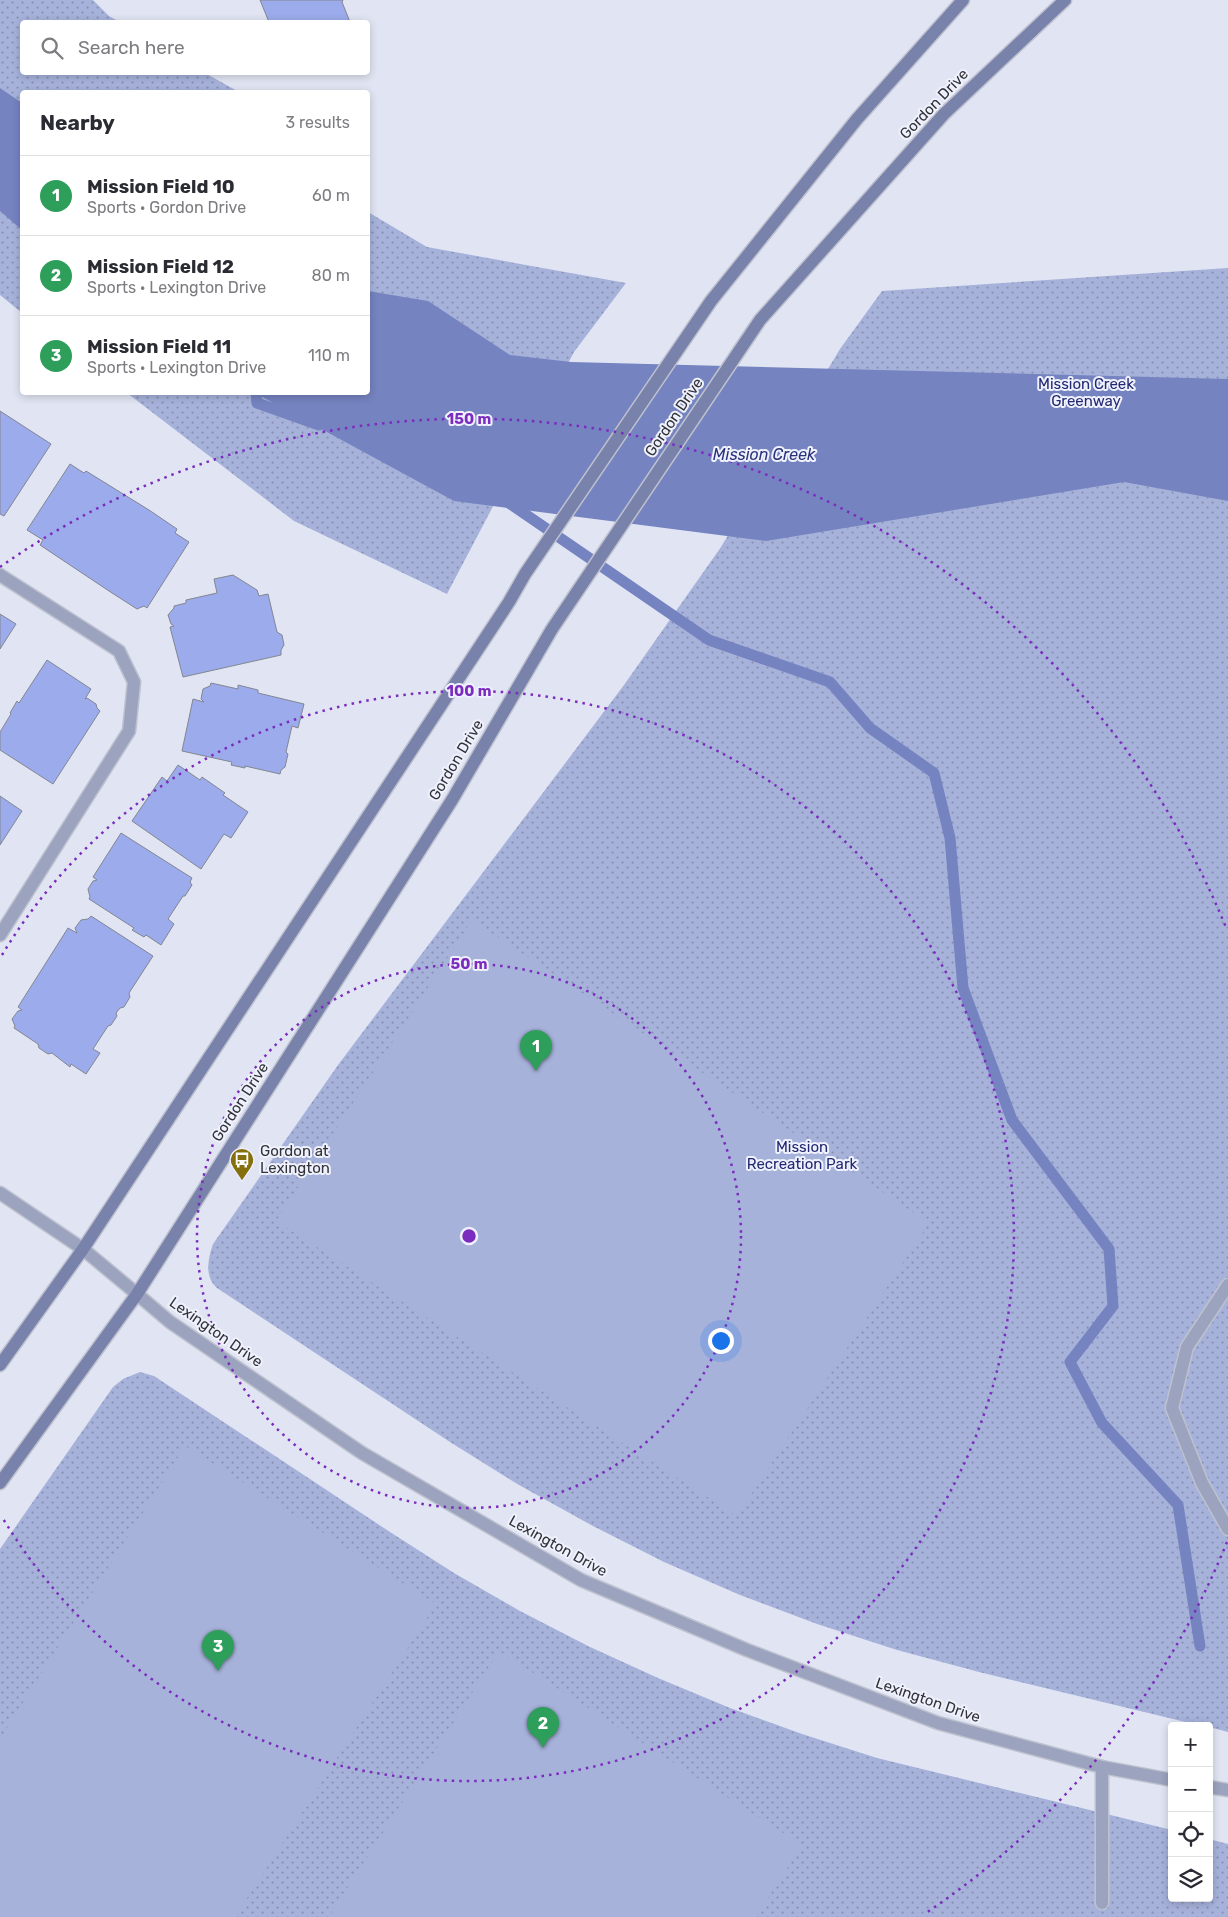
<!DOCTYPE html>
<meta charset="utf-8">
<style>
body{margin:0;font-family:Rubik,sans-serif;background:#f2f2f3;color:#2b2b33}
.controls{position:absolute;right:15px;bottom:15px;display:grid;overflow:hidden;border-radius:5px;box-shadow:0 2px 8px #0003}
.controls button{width:45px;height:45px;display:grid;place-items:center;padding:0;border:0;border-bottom:1px solid #e1e1e2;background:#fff;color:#2b2b33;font:25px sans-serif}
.you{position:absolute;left:720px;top:1340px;width:18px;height:18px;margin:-12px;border:4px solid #fff;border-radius:50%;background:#1a73e8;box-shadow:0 0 0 8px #1a73e833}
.badge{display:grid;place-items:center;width:32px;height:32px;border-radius:50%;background:#ea580c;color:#fff;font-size:16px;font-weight:700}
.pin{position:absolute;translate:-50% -41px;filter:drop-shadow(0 1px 2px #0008)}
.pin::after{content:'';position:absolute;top:26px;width:18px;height:15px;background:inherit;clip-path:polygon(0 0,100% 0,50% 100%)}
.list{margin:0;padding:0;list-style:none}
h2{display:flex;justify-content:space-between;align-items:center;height:65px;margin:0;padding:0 20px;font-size:21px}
h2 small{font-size:16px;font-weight:400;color:#7c7c81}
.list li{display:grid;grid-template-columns:32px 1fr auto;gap:15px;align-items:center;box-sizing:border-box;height:80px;padding:0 20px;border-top:1px solid #e1e1e2}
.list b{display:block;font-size:19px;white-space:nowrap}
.list p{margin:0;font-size:16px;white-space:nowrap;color:#7c7c81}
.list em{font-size:16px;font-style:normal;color:#7c7c81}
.icon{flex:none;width:28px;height:28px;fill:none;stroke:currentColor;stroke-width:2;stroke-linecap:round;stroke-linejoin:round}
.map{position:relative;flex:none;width:1228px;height:1917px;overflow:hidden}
.search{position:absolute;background:#fff;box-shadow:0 2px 8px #0003;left:20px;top:20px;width:350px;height:55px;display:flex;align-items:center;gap:12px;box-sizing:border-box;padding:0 18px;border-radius:5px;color:#7c7c81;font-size:19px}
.panel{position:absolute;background:#fff;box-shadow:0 2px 8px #0003;left:20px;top:90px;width:350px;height:305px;border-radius:5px}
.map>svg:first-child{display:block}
</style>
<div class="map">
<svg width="1228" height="1917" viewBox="0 0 1228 1917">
<defs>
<pattern id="park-dots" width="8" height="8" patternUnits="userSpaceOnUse" patternTransform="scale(1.25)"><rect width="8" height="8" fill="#a7b2db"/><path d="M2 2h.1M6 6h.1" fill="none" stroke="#8991b3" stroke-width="1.8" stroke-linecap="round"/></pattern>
</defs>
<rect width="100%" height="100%" fill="#e1e5f3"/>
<g fill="url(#park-dots)">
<polygon points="0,0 93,0 109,16 120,22 22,22 22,72 205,73 239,92 22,92 22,313 0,295"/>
<polygon points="368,212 427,247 626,283 574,352 447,594 294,521 127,393 368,392"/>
<path d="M1228,268v1464l-19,-5v-1h-7l-223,-54 -82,-22 -80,-26 -77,-29 -76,-33 -73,-37 -72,-40 -69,-43 -233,-154c-13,-12 -9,-29 -4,-44l125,-179 286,-380 97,-138 119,-198 42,-58z"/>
<polygon points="140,1372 154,1376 390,1532 454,1573 520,1611 588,1646 658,1678 730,1708 802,1734 877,1758 1172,1830 1172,1898 1209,1898 1209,1839 1228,1844 1228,1917 0,1917 0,1549 113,1387 123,1379"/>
</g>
<g fill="#a7b2db">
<polygon points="472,920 929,1223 737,1516 276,1221"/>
<polygon points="185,1446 436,1604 235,1917 0,1917 0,1739"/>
<polygon points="499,1651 802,1845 756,1917 329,1917"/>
</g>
<g fill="#7583c0">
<polygon points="0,88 22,103 22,230 0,211"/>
<polygon points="368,291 428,301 510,355 571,362 1228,379 1228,501 1124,482 766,541 454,501 255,393 368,392"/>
</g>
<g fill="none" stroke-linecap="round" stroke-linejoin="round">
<g stroke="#7583c0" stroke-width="11">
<polyline points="256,392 257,403 319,425"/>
<polyline points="506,501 709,640 830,682 870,728 934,773 950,838 963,988 1012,1120 1109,1249 1113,1306 1070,1362 1102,1423 1178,1505 1200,1646"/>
</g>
</g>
<g fill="#9cabeb" stroke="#828692">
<polygon points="260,0 343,0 342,2 350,22 269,22"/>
<polygon points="0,411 51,444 4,516 0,514"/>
<polygon points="70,464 84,473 86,471 149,510 177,529 175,533 189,542 147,608 144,606 137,609 109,591 40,545 43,540 27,530"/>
<polygon points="233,575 257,590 259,596 268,594 277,632 282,635 284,645 281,650 281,655 183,677 170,627 174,626 171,624 168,615 174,608 174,606 186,603 186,600 217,593 214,579"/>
<polygon points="0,614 16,624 0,649"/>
<polygon points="47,660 91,689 85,699 87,698 96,704 97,708 100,711 53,784 0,750 0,732 11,714 10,713 17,701 19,703"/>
<polygon points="211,683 238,689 238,685 258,690 258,693 304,704 298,728 292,726 286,752 288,754 285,767 281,770 280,774 245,766 245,768 231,765 232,762 182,751 193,699 204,702 201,699 203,689 210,686"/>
<polygon points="178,765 200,780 202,777 225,793 223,795 248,812 231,838 224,834 201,869 132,821 162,777 167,781"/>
<polygon points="0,796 22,811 0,845"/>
<polygon points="121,833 192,878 190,882 192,885 185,896 183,896 168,919 174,924 161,945 146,935 144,937 132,930 134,928 89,899 90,897 88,889 93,881 97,880 93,877"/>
<polygon points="91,916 153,956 129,993 130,997 124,1007 120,1008 116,1013 117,1016 111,1025 108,1026 93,1049 100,1053 86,1074 71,1064 70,1067 52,1053 48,1054 39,1048 38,1044 14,1028 15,1026 12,1019 18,1011 22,1010 18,1007 68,928 77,933 75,928 81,920 88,919"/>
</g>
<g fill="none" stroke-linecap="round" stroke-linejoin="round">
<g stroke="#bec1ce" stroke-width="15">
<g id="service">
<polyline points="0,575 119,651 134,682 129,731 0,935"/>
<polyline points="1228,1285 1187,1347 1172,1408 1202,1483 1228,1529"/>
<polyline points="1102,1903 1102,1767"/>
</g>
</g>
<g stroke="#bec1ce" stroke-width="15">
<g id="minor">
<polyline points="137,1294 170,1322 362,1453 581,1580 747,1650 938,1723 1102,1767 1172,1780"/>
<polyline points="1209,1787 1228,1790"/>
</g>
</g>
<g stroke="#bec1ce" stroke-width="15">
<polyline id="tertiary" points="0,1193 83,1249 137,1294"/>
</g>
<g stroke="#bec1ce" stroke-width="15">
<g id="secondary">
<polyline points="0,1365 83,1249 509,602 525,574 711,301 857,119 963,0"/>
<polyline points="0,1483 137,1294 452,800 552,629 760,320 944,114 1065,0"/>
</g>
</g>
<use href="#service" stroke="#9ba3bf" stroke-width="12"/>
<use href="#minor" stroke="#9ba3bf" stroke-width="12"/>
<use href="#tertiary" stroke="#9ba3bf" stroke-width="12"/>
<use href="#secondary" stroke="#7882ab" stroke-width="12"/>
</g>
<g fill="none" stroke="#7b2cbf" stroke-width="2.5" stroke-dasharray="2.5 5">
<circle cx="469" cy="1236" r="272"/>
<path d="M2 955A545 545 0 1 1 2 1517"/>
<path d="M1227 1542A817 817 0 0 1 926 1913M0 567A817 817 0 0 1 1227 930"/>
</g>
<defs>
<g id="bus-pin" transform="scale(1.25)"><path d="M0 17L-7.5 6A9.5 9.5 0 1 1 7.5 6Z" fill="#866f0d" stroke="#eff2fd"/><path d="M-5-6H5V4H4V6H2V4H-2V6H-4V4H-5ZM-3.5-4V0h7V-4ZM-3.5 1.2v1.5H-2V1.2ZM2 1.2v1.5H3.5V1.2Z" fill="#fff"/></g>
</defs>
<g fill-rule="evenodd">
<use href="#bus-pin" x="242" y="1160"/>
</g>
<g text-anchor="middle" stroke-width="4" stroke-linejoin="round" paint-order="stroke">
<g font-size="15" fill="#323339" stroke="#eff2fd">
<text transform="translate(934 104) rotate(-46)" y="5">Gordon Drive</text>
<text transform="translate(674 417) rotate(-56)" y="5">Gordon Drive</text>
<text transform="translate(456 760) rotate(-59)" y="5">Gordon Drive</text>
<text transform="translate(240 1102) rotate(-57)" y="5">Gordon Drive</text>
<text transform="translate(216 1332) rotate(35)" y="5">Lexington Drive</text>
<text transform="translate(558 1546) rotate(29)" y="5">Lexington Drive</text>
<text transform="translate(928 1700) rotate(19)" y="5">Lexington Drive</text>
</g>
<g font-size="15" fill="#222871" stroke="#eff2fd">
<text x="1086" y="389">Mission Creek<tspan x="1086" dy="17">Greenway</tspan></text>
<text x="802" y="1152">Mission<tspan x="802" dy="17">Recreation Park</tspan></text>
</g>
<g font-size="15" fill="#323339" stroke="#eff2fd" text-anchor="start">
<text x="260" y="1156">Gordon at<tspan x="260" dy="17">Lexington</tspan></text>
</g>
<g font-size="16" font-style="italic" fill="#2a327c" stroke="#eff2fd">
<text x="764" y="460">Mission Creek</text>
</g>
</g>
<circle cx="469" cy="1236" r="8" fill="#7b2cbf" stroke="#eff2fd" stroke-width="2.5"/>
<g font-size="15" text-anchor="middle" font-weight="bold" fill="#7b2cbf" stroke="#eff2fd" stroke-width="4" stroke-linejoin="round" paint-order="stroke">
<text x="469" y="424">150 m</text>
<text x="469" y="696">100 m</text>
<text x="469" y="969">50 m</text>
</g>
</svg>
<div class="controls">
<button>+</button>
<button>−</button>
<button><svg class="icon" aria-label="locate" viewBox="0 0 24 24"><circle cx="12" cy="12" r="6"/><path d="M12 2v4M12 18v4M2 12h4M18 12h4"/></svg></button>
<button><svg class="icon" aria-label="layers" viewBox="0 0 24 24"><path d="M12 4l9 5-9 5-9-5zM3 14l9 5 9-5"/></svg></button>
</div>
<div class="you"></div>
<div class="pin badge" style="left:536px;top:1071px;background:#2e9e5b">1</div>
<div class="pin badge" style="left:543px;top:1748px;background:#2e9e5b">2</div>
<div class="pin badge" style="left:218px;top:1671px;background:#2e9e5b">3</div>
<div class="search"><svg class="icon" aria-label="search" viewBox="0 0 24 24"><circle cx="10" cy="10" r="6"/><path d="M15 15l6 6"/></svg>Search here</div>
<section class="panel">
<h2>Nearby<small>3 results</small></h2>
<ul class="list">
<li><span class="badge" style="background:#2e9e5b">1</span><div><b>Mission Field 10</b><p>Sports · Gordon Drive</p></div><em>60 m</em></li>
<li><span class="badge" style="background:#2e9e5b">2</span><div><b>Mission Field 12</b><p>Sports · Lexington Drive</p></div><em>80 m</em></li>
<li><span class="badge" style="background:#2e9e5b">3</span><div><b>Mission Field 11</b><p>Sports · Lexington Drive</p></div><em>110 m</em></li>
</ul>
</section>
</div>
